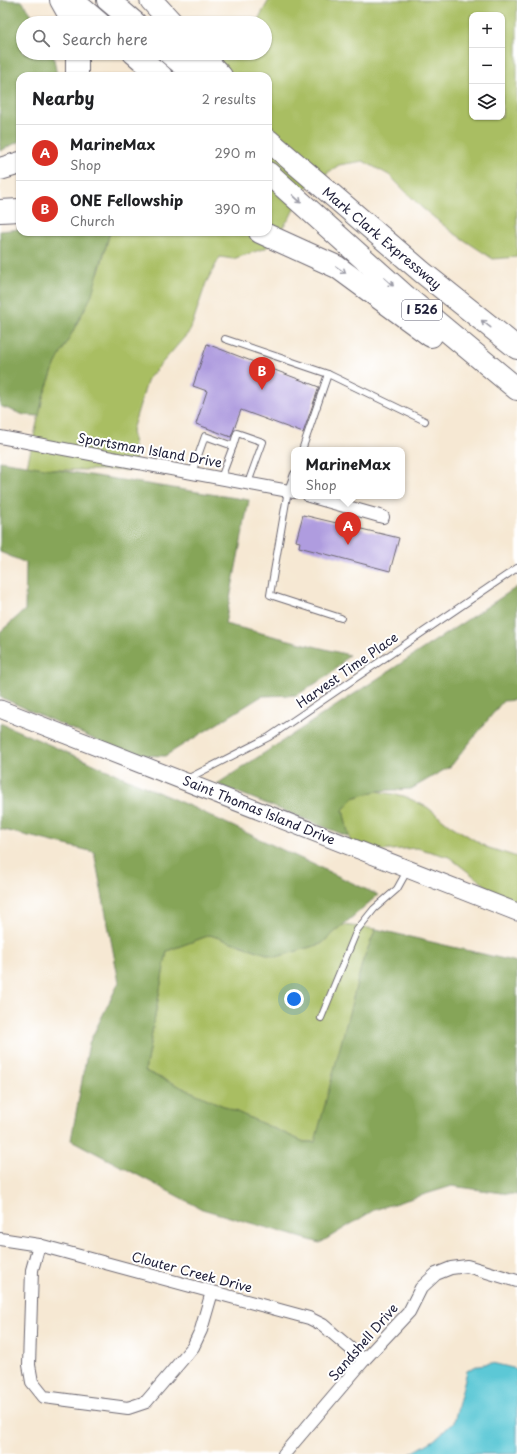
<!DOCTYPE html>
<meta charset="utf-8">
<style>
body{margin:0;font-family:"Playpen Sans",sans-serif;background:#f6f6f6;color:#202124}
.controls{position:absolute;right:12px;top:12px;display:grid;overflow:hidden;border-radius:8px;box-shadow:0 1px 3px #0004}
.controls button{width:36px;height:36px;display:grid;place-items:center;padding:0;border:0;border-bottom:1px solid #e0e0e0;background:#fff;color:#202124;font:20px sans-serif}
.you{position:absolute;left:294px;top:999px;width:14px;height:14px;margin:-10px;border:3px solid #fff;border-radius:50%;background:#1a73e8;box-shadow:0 0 0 6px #1a73e833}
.badge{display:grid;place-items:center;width:26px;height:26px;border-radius:50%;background:#d93025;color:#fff;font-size:13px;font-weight:700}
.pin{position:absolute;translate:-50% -33px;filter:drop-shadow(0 1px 2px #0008)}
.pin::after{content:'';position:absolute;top:21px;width:14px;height:12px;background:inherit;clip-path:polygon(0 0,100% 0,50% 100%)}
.popup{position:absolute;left:291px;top:447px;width:114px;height:52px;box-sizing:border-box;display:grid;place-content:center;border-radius:8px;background:#fff;filter:drop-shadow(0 1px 3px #0005);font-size:13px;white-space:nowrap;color:#757577}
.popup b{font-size:15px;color:#202124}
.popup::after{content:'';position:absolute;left:50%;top:100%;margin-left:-8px;border:8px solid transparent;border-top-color:#fff}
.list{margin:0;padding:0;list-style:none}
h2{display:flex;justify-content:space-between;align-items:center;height:52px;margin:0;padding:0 16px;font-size:17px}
h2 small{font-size:13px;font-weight:400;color:#757577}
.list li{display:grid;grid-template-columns:26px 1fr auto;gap:12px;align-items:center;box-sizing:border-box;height:56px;padding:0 16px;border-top:1px solid #e0e0e0}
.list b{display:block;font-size:15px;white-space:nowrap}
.list p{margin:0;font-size:13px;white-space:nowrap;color:#757577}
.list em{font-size:13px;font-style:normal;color:#757577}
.icon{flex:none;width:22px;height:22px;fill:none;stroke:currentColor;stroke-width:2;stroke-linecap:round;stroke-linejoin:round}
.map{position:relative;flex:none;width:517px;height:1454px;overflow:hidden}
.search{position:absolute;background:#fff;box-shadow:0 1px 3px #0004;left:16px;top:16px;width:256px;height:44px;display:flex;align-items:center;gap:10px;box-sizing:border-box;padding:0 14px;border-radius:22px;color:#757577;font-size:15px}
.panel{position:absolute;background:#fff;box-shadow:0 1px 3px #0004;left:16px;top:72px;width:256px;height:164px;border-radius:12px}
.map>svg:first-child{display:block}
</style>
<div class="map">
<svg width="517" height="1454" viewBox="0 0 517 1454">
<rect width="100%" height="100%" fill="#fff"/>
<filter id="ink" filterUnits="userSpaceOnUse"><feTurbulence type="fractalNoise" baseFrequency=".025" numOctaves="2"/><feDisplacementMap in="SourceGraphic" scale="8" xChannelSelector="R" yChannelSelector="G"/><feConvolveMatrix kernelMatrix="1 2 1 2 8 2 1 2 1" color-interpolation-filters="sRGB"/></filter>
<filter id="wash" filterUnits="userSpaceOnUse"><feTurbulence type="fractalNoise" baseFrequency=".012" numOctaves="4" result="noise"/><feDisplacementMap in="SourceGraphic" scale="16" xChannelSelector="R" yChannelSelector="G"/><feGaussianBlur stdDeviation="0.9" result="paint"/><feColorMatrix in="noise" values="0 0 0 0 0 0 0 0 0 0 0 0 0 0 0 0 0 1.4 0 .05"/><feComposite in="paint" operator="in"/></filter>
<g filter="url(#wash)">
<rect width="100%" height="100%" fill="#f6e8d3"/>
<g fill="#a9be62" stroke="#66704e" fill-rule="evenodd">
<path d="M269,0h248v257l-24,2 -41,-27 -31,-25 -32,-32 -26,-14 -24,4 -35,24 -15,30 -23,29 -33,11 -13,-2 -14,26 -16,48 -42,48 -16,51 5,40h-111l17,-73 12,-32 45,-96 10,-37h158v-156h-66l23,-23h40v-30h-9zM472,15h30v102h-30z"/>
<polygon points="376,791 404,796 427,807 450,825 486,847 517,857 517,908 508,903 449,857 417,848 377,851 350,842 343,810 353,798"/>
<polygon points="343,925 376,929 363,960 316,1142 304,1142 145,1071 167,951 210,935 276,957 321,944"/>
</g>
<g fill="#86a558" stroke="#54644a">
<polygon points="0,0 22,1 38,23 23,23 23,53 53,53 57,76 20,76 20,141 0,151"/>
<polygon points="20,229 20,232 110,232 91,297 55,365 43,397 39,416 24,415 0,406 0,231"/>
<polygon points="0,461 249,500 225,624 349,655 332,673 297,695 262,696 165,756 129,755 0,697 0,632 25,610 26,563 0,552"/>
<polygon points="517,587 517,700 503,701 451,766 411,789 376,791 353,798 343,810 349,837 217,784"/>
<polygon points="0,723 194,808 378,895 321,944 276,957 210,935 167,951 145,1071 304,1142 315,1142 363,960 376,929 517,962 517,1195 452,1186 374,1210 320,1243 202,1209 71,1140 89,1043 119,982 94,852 0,829"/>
</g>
<polygon fill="#5cc8d6" stroke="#3f7588" points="492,1363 517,1369 517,1454 410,1454 434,1440 454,1422 467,1371 478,1365"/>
<g id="blocks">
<g fill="#af9cdf">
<polygon points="207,344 319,387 303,433 241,410 231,437 196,424 207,391 193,386"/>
<polygon points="303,515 399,538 390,571 299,547 300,542 296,541"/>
</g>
</g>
</g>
<g filter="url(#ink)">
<use href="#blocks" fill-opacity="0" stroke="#6c6770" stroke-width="1"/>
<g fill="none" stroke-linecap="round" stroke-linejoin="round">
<g stroke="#6c6770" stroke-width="8">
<g id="lane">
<polyline points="225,339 328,374"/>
<polyline points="302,450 328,374 425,421"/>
<polyline points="192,473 205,436 233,446 237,433 263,442 248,483"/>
<polyline points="294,474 288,490 270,595 341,618"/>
<polyline points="221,478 233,446"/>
<polyline points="187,779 269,737 517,568"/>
<polyline points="321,1018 357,930 374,909 397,889 407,871"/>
</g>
</g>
<g stroke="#6c6770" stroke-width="14">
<g id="street">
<polyline points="0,437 294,492"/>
<polyline points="309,496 383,517"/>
<polyline points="0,1239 39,1245 309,1318 323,1325 364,1360"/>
<polyline points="39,1245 32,1270 29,1365 32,1382 44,1397 128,1408 146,1402 193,1347 201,1330 212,1292"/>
<polyline points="284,1454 364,1360 409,1312 421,1288 436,1274 451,1268 467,1266 517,1281"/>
</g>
</g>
<g stroke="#6c6770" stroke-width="19">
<polyline id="secondary" points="0,709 517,912"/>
</g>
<g stroke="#6c6770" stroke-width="24">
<g id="highway">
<polyline points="61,0 70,16 72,23"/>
<polyline points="72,0 99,23"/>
<polyline points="108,0 135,23"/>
<polyline points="151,0 172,23"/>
<polyline points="134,53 161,76"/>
<polyline points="169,53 196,76"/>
<polyline points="199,53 221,76"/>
<polyline points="77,76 77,53"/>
<polyline points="268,140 422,272 517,348"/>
<polyline points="0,169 20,163"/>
<polyline points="268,173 404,295 517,389"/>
<polyline points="0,211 20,210"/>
<polyline points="260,232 337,267 431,336"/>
</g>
</g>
<use href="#lane" stroke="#fff" stroke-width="6"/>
<use href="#street" stroke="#fff" stroke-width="12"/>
<use href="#secondary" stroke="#fff" stroke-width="17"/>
<use href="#highway" stroke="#fff" stroke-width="22"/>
</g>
<defs><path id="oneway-shaft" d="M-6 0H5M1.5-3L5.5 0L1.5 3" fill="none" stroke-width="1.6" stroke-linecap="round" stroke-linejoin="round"/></defs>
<g stroke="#9c9ca7">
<use href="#oneway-shaft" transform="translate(297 199) rotate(43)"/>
<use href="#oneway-shaft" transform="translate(341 270) rotate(34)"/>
<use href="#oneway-shaft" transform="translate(389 282) rotate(42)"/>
<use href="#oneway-shaft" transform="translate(486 324) rotate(-142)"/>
</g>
</g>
<g text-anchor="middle" stroke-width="4" stroke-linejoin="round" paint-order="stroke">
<rect fill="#fff" stroke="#646476" stroke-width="1" x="402" y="300" width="40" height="20" rx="3"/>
<g font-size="12" font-weight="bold" fill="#22223b">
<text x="422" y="314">I 526</text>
</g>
<g font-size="13" fill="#22223b" stroke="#fff">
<text transform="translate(382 238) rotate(40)" y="5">Mark Clark Expressway</text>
<text transform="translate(150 450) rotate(10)" y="5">Sportsman Island Drive</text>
<text transform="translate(347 670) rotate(-35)" y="5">Harvest Time Place</text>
<text transform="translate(259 810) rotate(22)" y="5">Saint Thomas Island Drive</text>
<text transform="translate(192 1272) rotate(15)" y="5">Clouter Creek Drive</text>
<text transform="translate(363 1342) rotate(-49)" y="5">Sandshell Drive</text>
</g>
</g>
</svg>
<div class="controls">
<button>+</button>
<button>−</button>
<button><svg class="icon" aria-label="layers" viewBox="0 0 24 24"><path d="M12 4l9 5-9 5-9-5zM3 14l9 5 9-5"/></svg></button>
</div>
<div class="you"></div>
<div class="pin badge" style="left:348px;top:545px">A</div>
<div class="popup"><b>MarineMax</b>Shop</div>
<div class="pin badge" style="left:262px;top:390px">B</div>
<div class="search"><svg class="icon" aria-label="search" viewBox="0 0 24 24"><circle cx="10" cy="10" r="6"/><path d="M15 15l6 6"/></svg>Search here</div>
<section class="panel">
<h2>Nearby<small>2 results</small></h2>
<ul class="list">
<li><span class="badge">A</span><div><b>MarineMax</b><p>Shop</p></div><em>290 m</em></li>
<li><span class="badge">B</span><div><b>ONE Fellowship</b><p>Church</p></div><em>390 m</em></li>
</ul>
</section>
</div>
